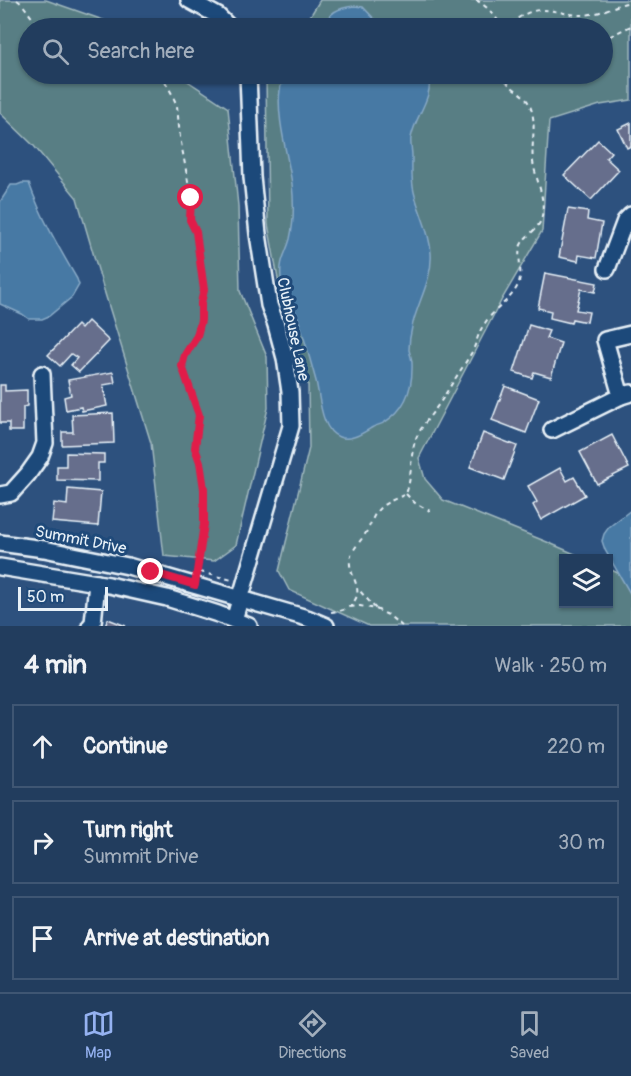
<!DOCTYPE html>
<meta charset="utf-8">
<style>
body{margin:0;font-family:Pangolin,sans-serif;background:#2a4464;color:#f1f3f6}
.controls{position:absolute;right:18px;bottom:18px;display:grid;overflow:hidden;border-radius:0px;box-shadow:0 2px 4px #0004}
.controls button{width:54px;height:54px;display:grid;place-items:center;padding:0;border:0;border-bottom:2px solid #3f5673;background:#223d5e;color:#f1f3f6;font:30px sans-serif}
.scale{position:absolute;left:18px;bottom:15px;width:90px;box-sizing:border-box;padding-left:6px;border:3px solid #e8f1f8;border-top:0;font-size:16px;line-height:21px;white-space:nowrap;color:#e8f1f8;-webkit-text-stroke:4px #1f4a7a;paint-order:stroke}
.stop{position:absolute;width:18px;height:18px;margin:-14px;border:4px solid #e11d48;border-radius:50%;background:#fff}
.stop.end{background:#e11d48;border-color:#fff;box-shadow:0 2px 6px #0008}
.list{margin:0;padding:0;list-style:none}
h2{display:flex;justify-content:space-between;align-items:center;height:78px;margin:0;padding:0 24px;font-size:26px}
h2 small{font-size:20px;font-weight:400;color:#a2aebc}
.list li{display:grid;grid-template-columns:39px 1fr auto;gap:18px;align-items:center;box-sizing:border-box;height:84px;margin:0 12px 12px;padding:0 12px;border:2px solid #3f5673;border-radius:0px}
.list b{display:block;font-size:22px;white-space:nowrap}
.list p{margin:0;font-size:20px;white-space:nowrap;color:#a2aebc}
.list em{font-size:20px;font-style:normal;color:#a2aebc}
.icon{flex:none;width:33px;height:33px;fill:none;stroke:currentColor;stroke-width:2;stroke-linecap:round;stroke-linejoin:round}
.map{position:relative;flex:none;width:631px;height:626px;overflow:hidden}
.search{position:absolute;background:#223d5e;box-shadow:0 2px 4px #0004;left:18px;right:18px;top:18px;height:66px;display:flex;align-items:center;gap:15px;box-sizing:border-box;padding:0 21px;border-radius:33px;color:#a2aebc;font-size:22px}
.sheet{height:366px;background:#223d5e}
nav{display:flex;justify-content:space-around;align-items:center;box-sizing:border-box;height:84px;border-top:2px solid #3f5673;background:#223d5e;font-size:16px;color:#a2aebc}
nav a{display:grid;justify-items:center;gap:3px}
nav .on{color:#95b2f1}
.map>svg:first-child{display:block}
</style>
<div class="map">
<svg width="631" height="626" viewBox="0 0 631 626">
<rect width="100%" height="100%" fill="#2d517e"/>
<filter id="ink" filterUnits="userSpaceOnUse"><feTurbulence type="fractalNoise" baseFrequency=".0167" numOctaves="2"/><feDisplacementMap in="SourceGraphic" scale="12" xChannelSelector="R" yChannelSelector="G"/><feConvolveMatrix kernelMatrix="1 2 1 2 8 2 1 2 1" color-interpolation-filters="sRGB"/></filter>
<g filter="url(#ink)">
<g fill="#597e84" stroke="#a0b8be" stroke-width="1.5">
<polygon points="0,0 46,0 126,28 28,28 28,74 177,74 228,108 238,206 240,291 267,357 268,408 236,545 214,561 164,556 151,443 103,287 77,198 34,146 0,113"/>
<polygon points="320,0 631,0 631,100 600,105 549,121 542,231 502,299 419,458 425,479 443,500 547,542 584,558 564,558 564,604 608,604 609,569 631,579 631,626 369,626 289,590 279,571 309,448 308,383 282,301 268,224 266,74 602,74 602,28 303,28"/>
</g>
<g fill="#4779a4" stroke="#87a9c6" stroke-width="1.5">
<path d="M354,6l9,1 20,21h-59c4,-16 14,-20 30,-22z"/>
<path d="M288,74h140c7,23 -13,41 -17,64 -1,5 1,12 1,18 0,12 -1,24 2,36 5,21 16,40 17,61 2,26 -14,50 -19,74 -2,8 -3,16 -3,23 1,4 3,9 3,13 1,24 -6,46 -27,59 -4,3 -9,3 -12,5 -9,5 -22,15 -34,10 -18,-6 -19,-40 -23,-56 -6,-22 -12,-44 -19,-66 -5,-12 -15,-24 -16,-37 -2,-18 5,-24 9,-39 4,-17 4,-37 2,-55 -4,-28 -16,-67 -12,-94 1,-6 4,-12 8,-16z"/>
<path d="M22,183h7c12,34 30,65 48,96l2,6 -7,12 -23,19 -7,3h-13l-7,-5 -22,-10v-102l11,-17h6z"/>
<polygon points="631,510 631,595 605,550 602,541 604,534 609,527"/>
</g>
<g fill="#666e8c" stroke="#e8f1f8" stroke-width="1.5">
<polygon points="631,123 631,146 627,148 618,129"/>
<polygon points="598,140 611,152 606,158 619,170 591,200 564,175"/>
<polygon points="568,209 588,212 587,220 602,223 596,258 579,255 578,261 559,257"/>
<polygon points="545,273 597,283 595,292 581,289 576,310 589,312 587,322 572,319 571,323 550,318 551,311 538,308"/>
<polygon points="88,321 109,341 79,372 71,365 77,358 71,354 60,366 48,355 77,325 81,329"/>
<polygon points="529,325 549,331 546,338 561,343 551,377 534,372 532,378 514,372"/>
<polygon points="113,372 115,383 103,385 107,406 82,411 81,407 66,410 64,397 71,395 68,380"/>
<polygon points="0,385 5,385 5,391 27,390 27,406 23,407 23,431 9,431 9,423 0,423"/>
<polygon points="505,386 539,399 526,433 492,420"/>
<polygon points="113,413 114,443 62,445 62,432 73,432 72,415"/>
<polygon points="483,433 517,446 504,480 470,467"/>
<polygon points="612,435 629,468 597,484 580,452"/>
<polygon points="66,453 104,454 104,463 98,463 98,481 57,480 57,466 66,466"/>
<polygon points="560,468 567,481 574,477 585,495 541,520 533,505 537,502 528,486"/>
<polygon points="68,489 101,492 98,526 52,522 54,503 67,505"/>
<polygon points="108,619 126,626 105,626"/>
</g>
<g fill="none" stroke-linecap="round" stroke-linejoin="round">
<g stroke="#e8f1f8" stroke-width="20">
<g id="minor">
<polyline points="189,0 218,16 230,28"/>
<polyline points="607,269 625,221 631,215"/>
<polyline points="631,334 605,340 621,396 631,393"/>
<polyline points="552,430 621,396"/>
<polyline points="0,495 11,493 28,474 40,457 45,443 42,374"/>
<polyline points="0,543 44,549 128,566 307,618 326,626"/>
<polyline points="0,567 109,585 167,598 218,614 249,626"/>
<polyline points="234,620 291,426 290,392 285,358 276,325 269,305 258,234 252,177 248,74"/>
<polyline points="90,626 93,623 97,583"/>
</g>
</g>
<g stroke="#e8f1f8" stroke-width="2" stroke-dasharray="4.5 4.5" stroke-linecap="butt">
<path d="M17,0c9,6 12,16 20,23l38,5"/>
<path d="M476,0c11,6 21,17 26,28"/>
<path d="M502,27c13,-5 22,-16 38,-17 17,-1 33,8 51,4 14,-2 26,-10 40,-12"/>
<polyline points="602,40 631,26"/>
<polyline points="161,74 172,94 177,106 180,137 191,198 190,220 196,233 204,281 204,289 201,303 201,320 197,336 185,355 182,366 199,415 195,448 202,477 205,505 204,524 197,573"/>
<polyline points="406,494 415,503 430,511"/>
<polyline points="200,572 232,580"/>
<polyline points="350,607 360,606 376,609 359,590"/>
<polyline points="376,609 388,615 402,626"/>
<path d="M331,612c10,-1 20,-3 24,-12 8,-13 -7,-26 -5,-41 2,-10 12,-19 17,-28 5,-9 6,-17 14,-24 7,-6 17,-9 25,-13 7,-19 3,-40 11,-58 7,-14 18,-25 26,-38 9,-15 20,-31 29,-46 5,-10 6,-20 13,-29 9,-14 26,-23 33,-38 6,-14 -2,-29 3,-40 5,-11 16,-14 20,-25 6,-21 -5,-39 -8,-58 -2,-17 3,-34 -1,-50 -5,-22 -23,-20 -30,-38"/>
</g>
<use href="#minor" stroke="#1f4a7a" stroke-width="15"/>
</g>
</g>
<g fill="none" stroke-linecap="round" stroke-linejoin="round" filter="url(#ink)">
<polyline stroke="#e11d48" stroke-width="8" points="151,572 195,585 204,524 204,489 200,462 195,448 199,415 182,366 185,355 197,336 201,320 201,303 204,290 196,232 190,220 191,198"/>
</g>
<g text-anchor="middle" stroke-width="6" stroke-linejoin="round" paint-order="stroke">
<g font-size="16" fill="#e8f1f8" stroke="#1f4a7a">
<text transform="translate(294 329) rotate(78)" y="6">Clubhouse Lane</text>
<text transform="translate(81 539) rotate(11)" y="6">Summit Drive</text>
</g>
</g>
</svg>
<div class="controls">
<button><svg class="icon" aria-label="layers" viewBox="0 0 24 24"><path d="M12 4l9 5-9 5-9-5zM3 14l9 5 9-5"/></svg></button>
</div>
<div class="scale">50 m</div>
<div class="stop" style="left:191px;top:198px"></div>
<div class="stop end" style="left:151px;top:572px"></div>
<div class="search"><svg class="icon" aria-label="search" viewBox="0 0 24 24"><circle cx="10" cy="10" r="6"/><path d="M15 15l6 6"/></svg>Search here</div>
</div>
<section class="sheet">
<h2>4 min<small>Walk · 250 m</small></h2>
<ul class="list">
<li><svg class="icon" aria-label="ahead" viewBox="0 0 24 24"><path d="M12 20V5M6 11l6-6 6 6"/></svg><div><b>Continue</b></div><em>220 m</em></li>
<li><svg class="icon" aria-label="right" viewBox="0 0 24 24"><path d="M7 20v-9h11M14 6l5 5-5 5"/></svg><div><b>Turn right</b><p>Summit Drive</p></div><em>30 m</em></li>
<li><svg class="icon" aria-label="arrive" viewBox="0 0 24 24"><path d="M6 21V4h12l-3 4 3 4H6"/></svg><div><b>Arrive at destination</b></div></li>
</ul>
</section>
<nav>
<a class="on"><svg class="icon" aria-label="map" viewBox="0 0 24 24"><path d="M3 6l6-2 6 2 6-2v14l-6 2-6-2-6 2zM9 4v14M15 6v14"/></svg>Map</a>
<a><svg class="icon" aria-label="directions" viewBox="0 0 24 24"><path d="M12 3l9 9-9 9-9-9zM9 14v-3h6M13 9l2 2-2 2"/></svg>Directions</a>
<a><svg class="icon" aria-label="saved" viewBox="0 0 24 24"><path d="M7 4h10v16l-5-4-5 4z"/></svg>Saved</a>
</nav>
